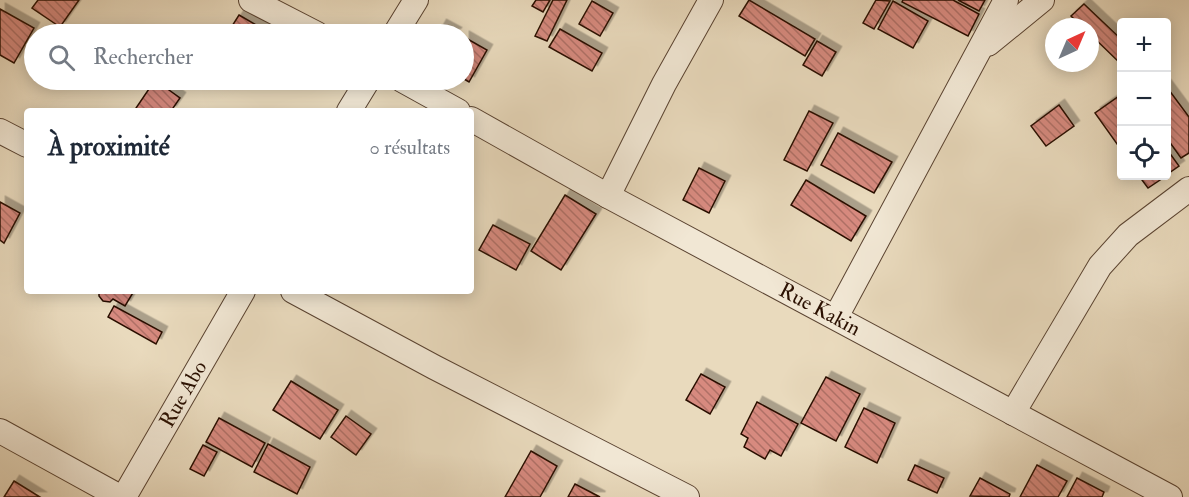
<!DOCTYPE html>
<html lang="fr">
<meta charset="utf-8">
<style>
body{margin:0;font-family:"IM FELL Double Pica",serif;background:#f2f2f3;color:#1f2937}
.controls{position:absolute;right:18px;top:18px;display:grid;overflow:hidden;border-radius:6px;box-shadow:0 3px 15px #0003}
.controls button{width:54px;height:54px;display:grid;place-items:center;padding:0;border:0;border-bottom:2px solid #e0e1e3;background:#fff;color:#1f2937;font:30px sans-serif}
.compass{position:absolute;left:1045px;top:18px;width:54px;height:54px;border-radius:50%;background:#fff;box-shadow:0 3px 15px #0003;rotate:44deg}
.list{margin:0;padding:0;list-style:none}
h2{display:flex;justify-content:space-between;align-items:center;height:78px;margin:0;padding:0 24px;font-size:26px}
h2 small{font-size:20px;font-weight:400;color:#747a83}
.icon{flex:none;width:33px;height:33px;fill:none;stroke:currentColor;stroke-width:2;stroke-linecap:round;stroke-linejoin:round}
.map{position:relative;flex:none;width:1189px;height:497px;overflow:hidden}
.search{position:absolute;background:#fff;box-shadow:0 3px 15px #0003;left:24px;top:24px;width:450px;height:66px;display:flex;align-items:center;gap:15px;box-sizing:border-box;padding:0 21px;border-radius:33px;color:#747a83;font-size:22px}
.panel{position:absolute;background:#fff;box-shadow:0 3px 15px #0003;left:24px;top:108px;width:450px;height:186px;border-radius:6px}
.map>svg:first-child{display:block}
</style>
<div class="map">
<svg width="1189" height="497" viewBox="0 0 1189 497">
<defs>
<pattern id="building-back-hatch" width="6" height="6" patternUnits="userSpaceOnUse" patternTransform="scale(1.5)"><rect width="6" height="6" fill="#d78a7f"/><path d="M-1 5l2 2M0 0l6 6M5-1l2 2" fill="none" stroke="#af6f66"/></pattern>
<filter id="shadow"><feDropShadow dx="5.5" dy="-5.5" stdDeviation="0" flood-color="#0004"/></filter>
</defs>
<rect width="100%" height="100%" fill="#e9dabd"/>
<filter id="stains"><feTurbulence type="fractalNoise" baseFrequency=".00333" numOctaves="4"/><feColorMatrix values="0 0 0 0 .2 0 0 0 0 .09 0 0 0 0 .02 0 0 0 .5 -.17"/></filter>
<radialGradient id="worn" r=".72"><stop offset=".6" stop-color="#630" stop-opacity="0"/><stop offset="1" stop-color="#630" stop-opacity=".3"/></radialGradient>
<g fill="url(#building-back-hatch)" stroke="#2b1102" stroke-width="1.5" filter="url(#shadow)">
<polygon points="38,0 79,0 60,27 32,8"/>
<polygon points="536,0 550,0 543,12 532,6"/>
<polygon points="553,0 567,0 547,41 535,36"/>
<polygon points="749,0 815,39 805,56 739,16"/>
<polygon points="876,0 890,1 874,29 863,23"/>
<polygon points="903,0 953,0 979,14 968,36 902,2"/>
<polygon points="958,0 985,0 979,11"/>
<polygon points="592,1 613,13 600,36 579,24"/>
<polygon points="893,1 928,21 913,48 878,29"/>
<polygon points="1084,4 1122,40 1122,65 1090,34 1090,27 1082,27 1071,16"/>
<polygon points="0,9 34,28 14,63 0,55"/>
<polygon points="239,15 263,29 259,34 227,34"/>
<polygon points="441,25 456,33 455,34 436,34"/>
<polygon points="560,29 602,53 592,71 549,47"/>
<polygon points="464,37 487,50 469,82 464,79"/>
<polygon points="817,41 836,52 822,76 803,65"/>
<polygon points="155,80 180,98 171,111 134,111"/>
<polygon points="1166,86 1189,117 1189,153 1181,158 1166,137"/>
<polygon points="1122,94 1122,151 1095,113"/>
<polygon points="1059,105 1074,126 1046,146 1031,126"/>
<polygon points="809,111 833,123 807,171 784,160"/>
<polygon points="838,133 892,162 874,193 821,165"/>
<polygon points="1166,148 1179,166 1166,175"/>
<polygon points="699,168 725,181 709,213 683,200"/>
<polygon points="1139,176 1166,176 1148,188"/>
<polygon points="806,180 866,216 851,241 791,205"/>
<polygon points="565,195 596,214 561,270 531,251"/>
<polygon points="0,202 20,213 4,243 0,240"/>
<polygon points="493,225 530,244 516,270 479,250"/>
<polygon points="99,291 134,291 125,306 113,299 110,302 103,301 99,296"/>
<polygon points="114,306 162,332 156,344 108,317"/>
<polygon points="701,374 725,387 710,414 686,400"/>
<polygon points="826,377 860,394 836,441 801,423"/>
<polygon points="291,381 338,410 320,439 273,410"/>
<polygon points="757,402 798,424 781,456 770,450 765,459 744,447 748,438 741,434"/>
<polygon points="864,408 895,423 877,463 845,447"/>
<polygon points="346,416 371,434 356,455 331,437"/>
<polygon points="219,418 265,443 252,467 206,442"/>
<polygon points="268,444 310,467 297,494 254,472"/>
<polygon points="203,445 217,452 204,476 190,469"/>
<polygon points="531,451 557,466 540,497 505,497"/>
<polygon points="915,465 944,478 937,493 908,480"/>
<polygon points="1037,465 1067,481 1058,497 1020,497"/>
<polygon points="980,478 1010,494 1009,497 970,496"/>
<polygon points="1077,478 1104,492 1102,497 1067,497"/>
<polygon points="14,481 40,497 4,497"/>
<polygon points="575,484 600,497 568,497"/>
</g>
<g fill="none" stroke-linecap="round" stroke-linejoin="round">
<g stroke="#5a4331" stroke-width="26">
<g id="minor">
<polyline points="251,0 317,34"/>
<polyline points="395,34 416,0"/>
<polyline points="988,44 1042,0"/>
<polyline points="402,80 458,111"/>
<polyline points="349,111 368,80"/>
<polyline points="471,119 608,196 1170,497"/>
<polyline points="0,131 27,145"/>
<polyline points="608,196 664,84 711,0"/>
<polyline points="293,291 434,367 687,497"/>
<polyline points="836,317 1006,0"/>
<polyline points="1013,413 1100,266 1128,235 1189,189"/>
<polyline points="0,431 120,497"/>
<polyline points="124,497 243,291"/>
</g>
</g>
<use href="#minor" stroke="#f1e7d4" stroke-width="24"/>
</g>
<g text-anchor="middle" stroke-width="4.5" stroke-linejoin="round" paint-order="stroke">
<g font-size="21" fill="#2b1102" stroke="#f1e7d4">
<text transform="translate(820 309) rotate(28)" y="7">Rue Kakin</text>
<text transform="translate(183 394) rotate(-60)" y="7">Rue Abo</text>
</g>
</g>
<rect width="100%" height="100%" filter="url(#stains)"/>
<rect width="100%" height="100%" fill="url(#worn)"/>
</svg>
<div class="controls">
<button>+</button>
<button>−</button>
<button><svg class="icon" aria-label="locate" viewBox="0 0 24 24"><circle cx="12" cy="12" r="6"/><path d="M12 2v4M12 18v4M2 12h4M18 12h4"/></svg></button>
</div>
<svg class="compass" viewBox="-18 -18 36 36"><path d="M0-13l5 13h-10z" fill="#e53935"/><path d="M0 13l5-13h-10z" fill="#747a83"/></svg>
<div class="search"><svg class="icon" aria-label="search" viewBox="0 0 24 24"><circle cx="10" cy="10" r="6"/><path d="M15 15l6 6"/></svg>Rechercher</div>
<section class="panel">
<h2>À proximité<small>0 résultats</small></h2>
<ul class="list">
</ul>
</section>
</div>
